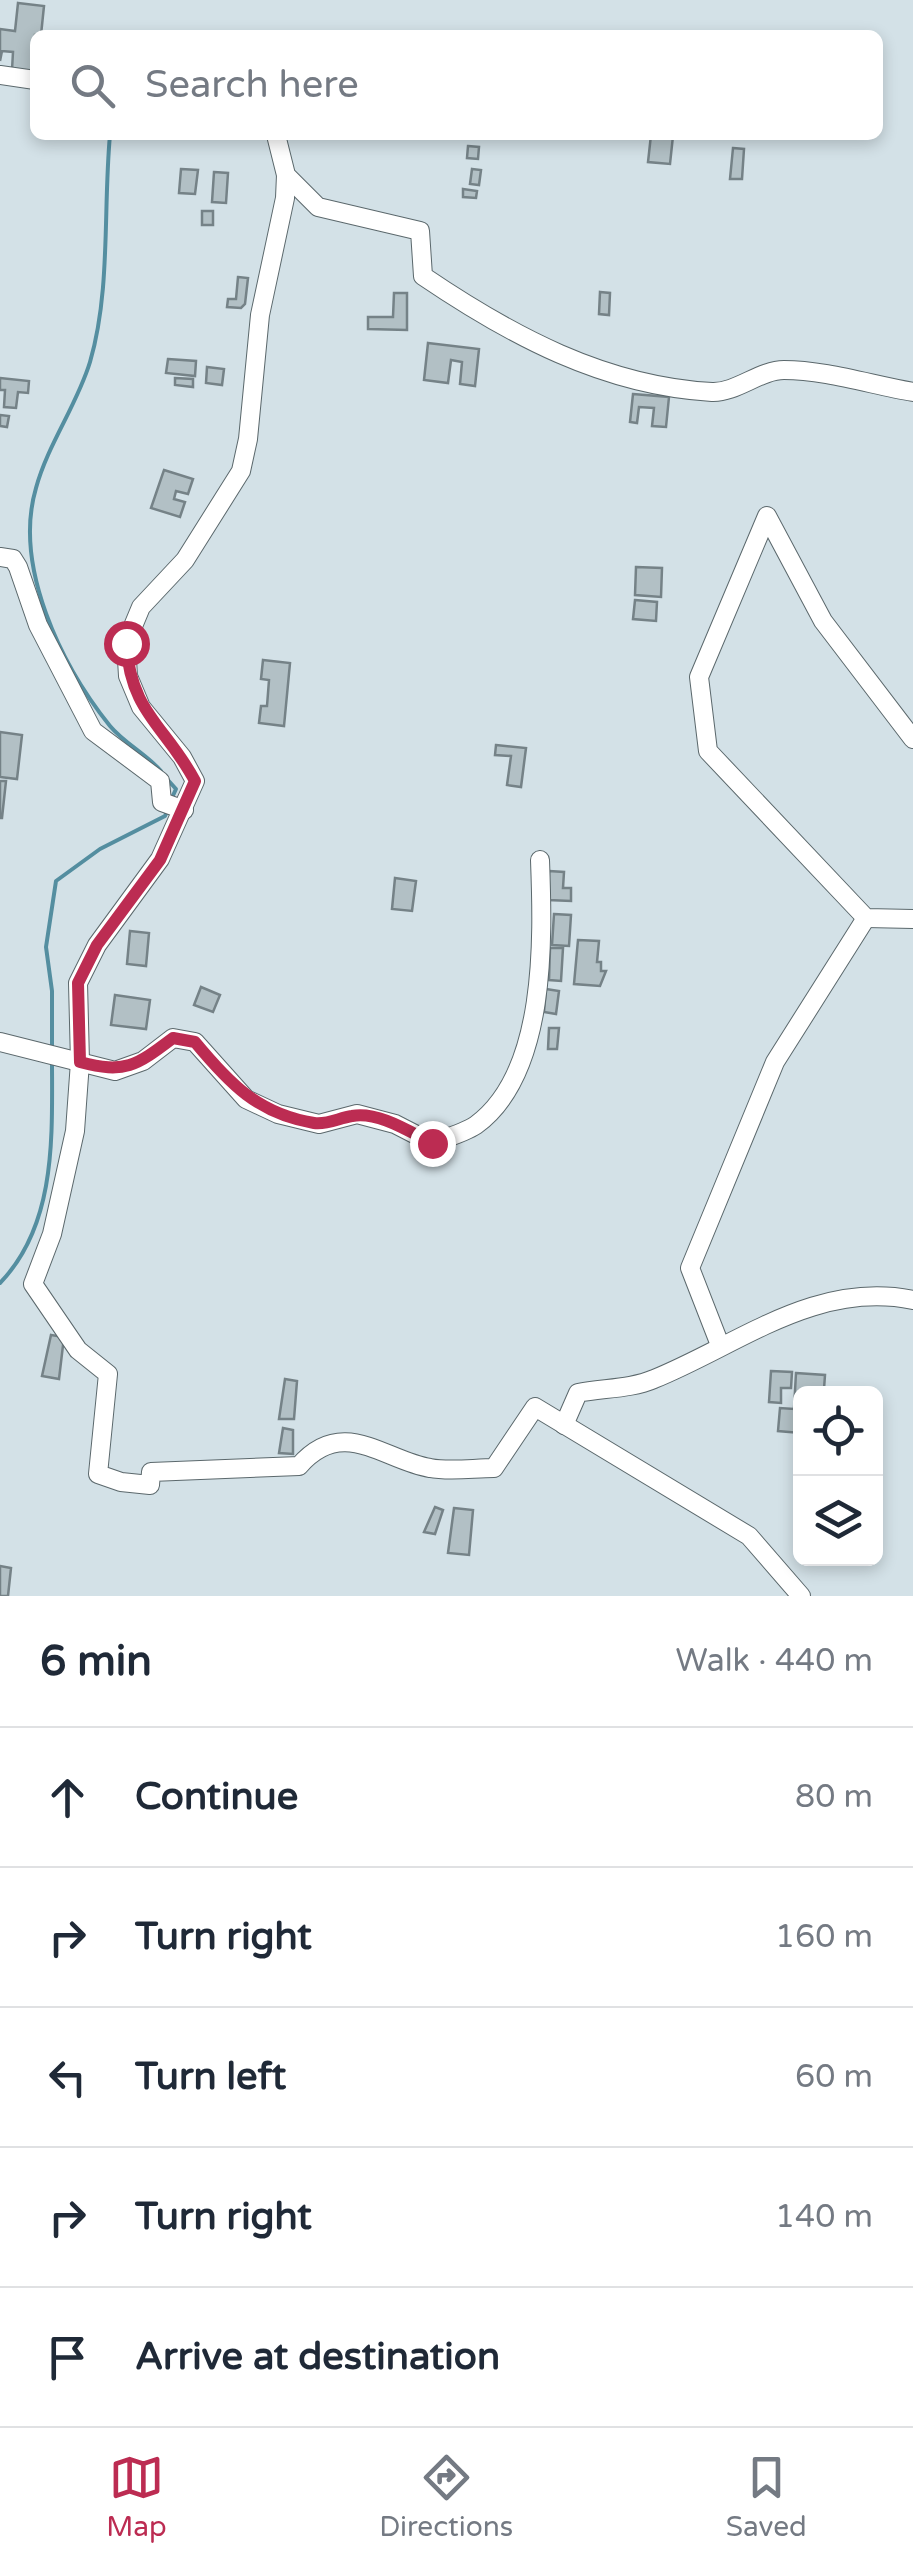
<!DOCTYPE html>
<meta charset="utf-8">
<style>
body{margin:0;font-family:"Varela Round",sans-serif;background:#f6f6f7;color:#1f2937}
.controls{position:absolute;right:30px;bottom:30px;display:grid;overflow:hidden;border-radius:15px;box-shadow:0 5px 15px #0003}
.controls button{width:90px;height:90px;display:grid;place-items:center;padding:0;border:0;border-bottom:2px solid #e0e1e3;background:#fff;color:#1f2937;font:50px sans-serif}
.stop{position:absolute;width:30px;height:30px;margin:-22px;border:8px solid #bc2c52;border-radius:50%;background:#fff}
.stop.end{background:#bc2c52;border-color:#fff;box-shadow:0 2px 10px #0008}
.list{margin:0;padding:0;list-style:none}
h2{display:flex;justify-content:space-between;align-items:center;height:130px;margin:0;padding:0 40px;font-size:42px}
h2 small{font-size:32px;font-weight:400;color:#747a83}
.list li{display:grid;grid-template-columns:65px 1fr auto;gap:30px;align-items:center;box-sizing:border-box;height:140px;padding:0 40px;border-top:2px solid #e0e1e3}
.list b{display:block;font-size:38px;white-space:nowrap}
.list em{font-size:32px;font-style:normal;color:#747a83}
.icon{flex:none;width:55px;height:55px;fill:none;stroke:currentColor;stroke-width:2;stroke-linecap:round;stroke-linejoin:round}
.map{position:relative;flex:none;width:913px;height:1596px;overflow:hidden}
.search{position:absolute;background:#fff;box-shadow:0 5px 15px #0003;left:30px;right:30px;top:30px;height:110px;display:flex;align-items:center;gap:25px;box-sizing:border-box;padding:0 35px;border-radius:15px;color:#747a83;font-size:38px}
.sheet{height:830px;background:#fff}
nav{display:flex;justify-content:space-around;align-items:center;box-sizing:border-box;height:140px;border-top:2px solid #e0e1e3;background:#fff;font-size:28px;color:#747a83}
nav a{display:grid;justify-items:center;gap:5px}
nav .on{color:#bc2c52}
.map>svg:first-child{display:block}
</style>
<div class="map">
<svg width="913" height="1596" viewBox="0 0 913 1596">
<rect width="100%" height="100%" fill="#d3e1e7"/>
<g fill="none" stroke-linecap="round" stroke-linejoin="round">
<g stroke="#548ea0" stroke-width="4">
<path d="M110,135c-7,74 1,155 -20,227 -13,43 -42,82 -54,126 -23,78 25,177 74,238 14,17 36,28 51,45"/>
<polyline points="167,779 176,789 171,800"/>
<polyline points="52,1051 52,991 46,947 56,881 100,849 165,816 168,809"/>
<path d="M0,1283c57,-59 52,-148 52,-223"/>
</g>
</g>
<g fill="#b2c0c5" stroke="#758287" stroke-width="2.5">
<polygon points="18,3 44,6 41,35 35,35 35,72 12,70 13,52 2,51 0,61 0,29 15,31"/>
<polygon points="651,135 673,136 670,164 648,162"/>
<polygon points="468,146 479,147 478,159 467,158"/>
<polygon points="733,148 744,149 742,179 730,179"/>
<polygon points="181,169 198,170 195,194 179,193"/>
<polygon points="472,169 481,170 479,185 470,184"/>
<polygon points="214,172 228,173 226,203 212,202"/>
<polygon points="463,189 477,191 476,198 463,197"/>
<rect x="202" y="211" width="11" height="14"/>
<polygon points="238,277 248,278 245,304 241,308 227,307 228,299 236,299"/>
<polygon points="600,292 610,293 609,315 599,314"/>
<polygon points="394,293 407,293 407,330 368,329 368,317 393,317"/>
<polygon points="428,343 479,349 475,386 460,384 462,362 451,360 448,383 424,380"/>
<polygon points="168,359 196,361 195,376 166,373"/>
<polygon points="207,367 224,369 222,385 206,383"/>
<polygon points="0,378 29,381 28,393 18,392 16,408 4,407 5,390 0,390"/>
<polygon points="175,378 193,379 193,387 175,385"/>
<polygon points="633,394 669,397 666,427 652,426 654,408 639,407 637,423 630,422"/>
<polygon points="0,415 9,416 7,427 0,426"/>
<polygon points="164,470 193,479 188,494 176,491 174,499 185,502 180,517 151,508"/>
<polygon points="636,567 662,568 661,597 635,595"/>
<polygon points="635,600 657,602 656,621 633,619"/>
<polygon points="263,660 290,663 284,726 259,723 261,706 267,706 269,680 261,679"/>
<polygon points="0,732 22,735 17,779 0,777"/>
<polygon points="496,745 526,748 521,787 507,785 511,756 495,755"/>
<polygon points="0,781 6,781 2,818 0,818"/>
<polygon points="549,871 564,872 563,888 571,888 571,901 548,900"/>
<polygon points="395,878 416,881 412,911 392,909"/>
<polygon points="554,914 571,915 569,946 552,945"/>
<polygon points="130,931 149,933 146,966 127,964"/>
<polygon points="578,940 599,941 597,962 601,962 601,971 606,971 600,986 574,984"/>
<polygon points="550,948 563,948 561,981 549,980"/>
<polygon points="201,987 220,995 213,1012 194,1005"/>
<polygon points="546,989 559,991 556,1014 544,1012"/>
<polygon points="115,995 150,1000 146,1029 111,1025"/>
<polygon points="549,1028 559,1028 557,1049 548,1049"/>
<polygon points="51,1335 64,1337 59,1379 42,1376"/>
<polygon points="771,1371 792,1372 791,1388 781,1388 781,1403 769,1402"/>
<polygon points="796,1373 825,1375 824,1389 800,1394 800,1433 778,1431 780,1408 794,1409"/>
<polygon points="285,1379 297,1381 294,1419 279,1419"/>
<polygon points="283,1428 293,1430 293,1454 279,1453"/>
<polygon points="435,1507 443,1510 435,1534 424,1532"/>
<polygon points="454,1508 473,1510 469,1555 448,1553"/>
<polygon points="0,1566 11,1568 8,1596 0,1596"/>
</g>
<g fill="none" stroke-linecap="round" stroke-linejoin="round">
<g stroke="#5b686c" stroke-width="20">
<g id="minor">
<polyline points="0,75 35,80"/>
<path d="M276,135l10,40 32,32 102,24 3,45c87,59 181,110 289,116 24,1 48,-22 72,-22 41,0 88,15 129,22"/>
<path d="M286,175l-1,23 -25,117 -12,124 -7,32 -56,89 -44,47 -15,36 2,33 13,31 41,50 13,24 -35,78 -63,86 -19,38 2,79 -5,69 -23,103 -19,50 45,66 30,24 -10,100 23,8 29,3 1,-13 148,-6c44,-51 86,-5 131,2 20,4 44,0 64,0l41,-61 214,129 52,60"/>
<polyline points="0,557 13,559 18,567 38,625 93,731 160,781 162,802 184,810"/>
<polyline points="913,739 823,621 767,516 699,677 708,751 866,918 913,919"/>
<path d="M0,1042l115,29 28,-10 30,-23 22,4 51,57 32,15 41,10 38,-10 38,10 37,19c14,-5 32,-10 44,-18 71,-52 67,-186 64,-265"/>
<polyline points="720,1345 690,1268 775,1062 866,918"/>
<path d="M564,1425l14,-32c24,-5 53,-4 76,-14 84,-34 162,-99 259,-79"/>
</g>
</g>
<use href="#minor" stroke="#fff" stroke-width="18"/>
</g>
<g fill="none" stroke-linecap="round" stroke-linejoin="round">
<path stroke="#bc2c52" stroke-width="12" d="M126,643c5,71 39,82 69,138l-35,79 -63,85 -19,38 2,79c45,12 56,4 93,-24l22,4c34,41 63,72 119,81 13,2 25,-5 38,-7 26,-5 58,16 80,27"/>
</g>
</svg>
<div class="controls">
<button><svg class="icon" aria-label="locate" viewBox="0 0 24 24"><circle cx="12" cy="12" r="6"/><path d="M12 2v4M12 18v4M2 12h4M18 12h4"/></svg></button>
<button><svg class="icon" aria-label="layers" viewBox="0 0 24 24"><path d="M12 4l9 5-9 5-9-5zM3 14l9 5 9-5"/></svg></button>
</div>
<div class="stop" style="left:126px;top:643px"></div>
<div class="stop end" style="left:432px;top:1143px"></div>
<div class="search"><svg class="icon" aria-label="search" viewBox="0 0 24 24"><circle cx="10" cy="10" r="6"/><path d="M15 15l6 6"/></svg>Search here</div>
</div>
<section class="sheet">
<h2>6 min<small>Walk · 440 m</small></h2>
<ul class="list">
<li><svg class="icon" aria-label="ahead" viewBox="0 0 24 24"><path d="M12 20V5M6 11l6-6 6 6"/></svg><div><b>Continue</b></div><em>80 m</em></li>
<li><svg class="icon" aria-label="right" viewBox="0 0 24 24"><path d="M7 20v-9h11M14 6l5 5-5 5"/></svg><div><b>Turn right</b></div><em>160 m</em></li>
<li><svg class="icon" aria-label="left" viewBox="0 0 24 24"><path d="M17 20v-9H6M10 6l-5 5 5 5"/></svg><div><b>Turn left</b></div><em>60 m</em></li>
<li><svg class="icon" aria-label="right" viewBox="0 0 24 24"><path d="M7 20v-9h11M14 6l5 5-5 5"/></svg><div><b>Turn right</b></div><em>140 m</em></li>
<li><svg class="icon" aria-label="arrive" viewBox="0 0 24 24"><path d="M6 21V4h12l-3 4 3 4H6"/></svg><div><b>Arrive at destination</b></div></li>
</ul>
</section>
<nav>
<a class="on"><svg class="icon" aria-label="map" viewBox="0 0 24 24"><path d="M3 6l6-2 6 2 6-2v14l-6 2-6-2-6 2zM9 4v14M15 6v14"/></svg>Map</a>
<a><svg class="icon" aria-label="directions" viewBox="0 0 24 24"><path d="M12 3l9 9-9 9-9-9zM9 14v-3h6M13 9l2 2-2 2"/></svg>Directions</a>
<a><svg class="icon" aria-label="saved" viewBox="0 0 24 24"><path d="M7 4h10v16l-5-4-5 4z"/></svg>Saved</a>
</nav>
